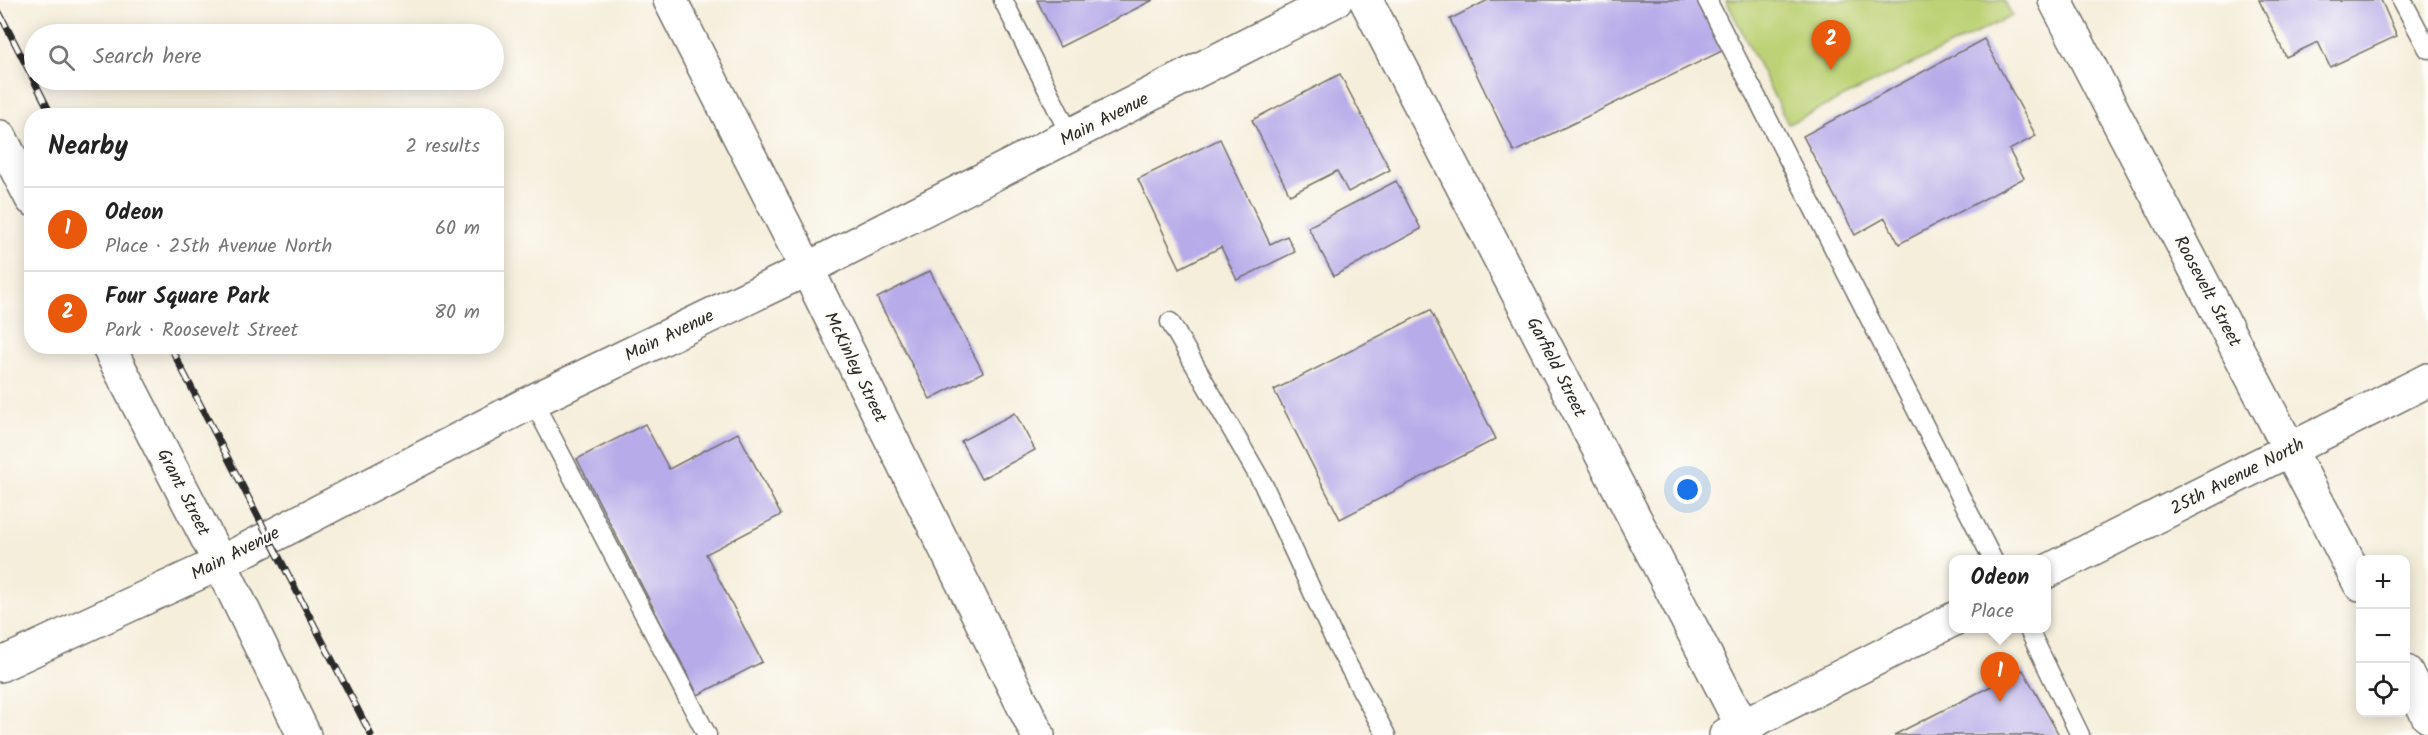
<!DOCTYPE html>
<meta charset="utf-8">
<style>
body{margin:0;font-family:Kalam,sans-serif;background:#f2f2f2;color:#222}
.controls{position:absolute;right:18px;bottom:18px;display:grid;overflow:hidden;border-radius:12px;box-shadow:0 3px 15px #0003}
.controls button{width:54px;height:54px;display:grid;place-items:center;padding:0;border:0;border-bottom:2px solid #e0e0e0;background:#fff;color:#222;font:30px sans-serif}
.you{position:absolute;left:1688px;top:490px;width:21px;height:21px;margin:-15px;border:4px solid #fff;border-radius:50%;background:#1a73e8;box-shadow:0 0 0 9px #1a73e833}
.badge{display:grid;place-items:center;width:39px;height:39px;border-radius:50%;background:#ea580c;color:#fff;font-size:20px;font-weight:700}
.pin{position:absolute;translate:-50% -50px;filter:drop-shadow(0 2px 3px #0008)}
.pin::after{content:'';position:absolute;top:32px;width:21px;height:18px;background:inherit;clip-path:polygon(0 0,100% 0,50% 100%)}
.popup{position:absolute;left:1949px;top:555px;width:102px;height:78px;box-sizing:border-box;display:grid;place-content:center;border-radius:12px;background:#fff;filter:drop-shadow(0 2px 4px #0005);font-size:20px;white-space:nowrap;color:#767676}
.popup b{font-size:22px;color:#222}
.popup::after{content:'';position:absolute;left:50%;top:100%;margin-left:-12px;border:12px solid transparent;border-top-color:#fff}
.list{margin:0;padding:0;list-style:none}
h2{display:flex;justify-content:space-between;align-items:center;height:78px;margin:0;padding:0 24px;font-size:26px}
h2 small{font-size:20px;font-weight:400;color:#767676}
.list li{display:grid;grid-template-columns:39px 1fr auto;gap:18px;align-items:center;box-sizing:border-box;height:84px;padding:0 24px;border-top:2px solid #e0e0e0}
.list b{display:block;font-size:22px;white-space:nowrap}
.list p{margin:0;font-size:20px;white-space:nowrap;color:#767676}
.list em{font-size:20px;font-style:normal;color:#767676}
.icon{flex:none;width:33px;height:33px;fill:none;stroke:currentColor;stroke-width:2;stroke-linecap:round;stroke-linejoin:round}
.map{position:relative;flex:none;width:2428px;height:735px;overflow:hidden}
.search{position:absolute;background:#fff;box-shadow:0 3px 15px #0003;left:24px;top:24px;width:480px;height:66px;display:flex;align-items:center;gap:15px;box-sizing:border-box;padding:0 21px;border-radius:33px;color:#767676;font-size:22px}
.panel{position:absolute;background:#fff;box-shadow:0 3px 15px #0003;left:24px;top:108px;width:480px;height:246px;border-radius:24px}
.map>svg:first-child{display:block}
</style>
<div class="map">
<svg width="2428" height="735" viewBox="0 0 2428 735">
<rect width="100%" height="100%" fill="#fdfcf7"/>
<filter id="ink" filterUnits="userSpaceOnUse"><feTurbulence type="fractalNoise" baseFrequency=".0167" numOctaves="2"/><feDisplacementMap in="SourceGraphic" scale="12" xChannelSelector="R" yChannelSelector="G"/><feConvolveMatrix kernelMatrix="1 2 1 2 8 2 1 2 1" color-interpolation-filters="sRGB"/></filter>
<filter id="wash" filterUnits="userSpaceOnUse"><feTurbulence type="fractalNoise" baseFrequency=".008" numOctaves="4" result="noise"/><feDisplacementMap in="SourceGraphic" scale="24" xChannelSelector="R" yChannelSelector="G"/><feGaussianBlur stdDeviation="1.35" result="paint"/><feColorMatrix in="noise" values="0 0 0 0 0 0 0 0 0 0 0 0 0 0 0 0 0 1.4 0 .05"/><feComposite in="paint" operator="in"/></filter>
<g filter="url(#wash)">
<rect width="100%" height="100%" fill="#f5eedb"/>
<polygon fill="#bdd276" stroke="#747e50" stroke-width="1.5" points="1726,0 2004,0 2012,16 1788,124"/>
<g id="blocks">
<g fill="#b7ace9">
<polygon points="1037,0 1153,0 1060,47"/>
<polygon points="1488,0 1700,0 1724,50 1514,152 1450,19"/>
<polygon points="2259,0 2381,0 2397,36 2330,67 2318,42 2286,57"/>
<polygon points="1984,39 2036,136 2009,150 2024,178 1899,244 1885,218 1855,235 1803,136"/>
<polygon points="1340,74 1390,170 1348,192 1337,171 1290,195 1252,120"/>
<polygon points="1220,139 1270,244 1287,236 1295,252 1237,280 1221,247 1180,268 1138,179"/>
<polygon points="1396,181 1421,229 1334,276 1308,227"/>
<polygon points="930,271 983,372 930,399 877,298"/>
<polygon points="1430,310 1496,439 1340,519 1274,390"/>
<polygon points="1015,413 1035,450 981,479 961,441"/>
<polygon points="645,424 669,469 738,433 781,515 706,554 762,662 698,695 577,459"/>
<polygon points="2023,670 2059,735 1894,735"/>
</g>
</g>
</g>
<g filter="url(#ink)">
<use href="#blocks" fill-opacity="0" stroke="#726f69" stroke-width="1.5"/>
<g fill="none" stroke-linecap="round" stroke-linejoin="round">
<g stroke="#726f69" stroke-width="21">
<g id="service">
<polyline points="1003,0 1071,137"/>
<polyline points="1707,0 1993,560"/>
<polyline points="2402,0 2428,49"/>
<polyline points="1170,322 1263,484 1336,643 1386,735"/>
<polyline points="533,401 707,735"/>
<polyline points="2028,628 2080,735"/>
</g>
</g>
<g stroke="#726f69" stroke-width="36">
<g id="minor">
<polyline points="670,0 807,269 1038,735"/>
<polyline points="1366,0 1747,735"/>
<polyline points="2055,0 2360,584"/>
<polyline points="0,137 32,199"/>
<polyline points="108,346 220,563 304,735"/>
<polyline points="2046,572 2428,380"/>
<polyline points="2406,672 2428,716"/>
<polyline points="1726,735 1954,619"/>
</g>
</g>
<g stroke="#726f69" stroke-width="36">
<polyline id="tertiary" points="0,665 220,563 533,401 807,269 1336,0"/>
</g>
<use href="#service" stroke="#fff" stroke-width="18"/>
<use href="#minor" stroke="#fff" stroke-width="33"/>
<use href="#tertiary" stroke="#fff" stroke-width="33"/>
<g stroke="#2b2b2b" stroke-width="7">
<g id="rail">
<polyline points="0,14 52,116"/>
<polyline points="170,346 371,735"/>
</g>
</g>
<use href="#rail" stroke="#fdfcf7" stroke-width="4.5" stroke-dasharray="14" stroke-linecap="butt"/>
</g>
</g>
<g text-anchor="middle" stroke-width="5" stroke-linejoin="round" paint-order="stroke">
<g font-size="18" fill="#2b2b2b" stroke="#fdfcf7">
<text transform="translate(1104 119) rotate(-27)" y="6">Main Avenue</text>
<text transform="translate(2208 291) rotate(62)" y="6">Roosevelt Street</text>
<text transform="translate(669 335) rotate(-26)" y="6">Main Avenue</text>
<text transform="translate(856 367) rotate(64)" y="6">McKinley Street</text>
<text transform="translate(1557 367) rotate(63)" y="6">Garfield Street</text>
<text transform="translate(2237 476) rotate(-27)" y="6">25th Avenue North</text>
<text transform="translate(184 492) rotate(63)" y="6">Grant Street</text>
<text transform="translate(235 553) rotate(-27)" y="6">Main Avenue</text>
</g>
</g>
</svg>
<div class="controls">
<button>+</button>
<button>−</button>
<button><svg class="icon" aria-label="locate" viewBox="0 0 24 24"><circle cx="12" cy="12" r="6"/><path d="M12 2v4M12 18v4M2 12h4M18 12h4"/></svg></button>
</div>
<div class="you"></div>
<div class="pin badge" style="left:2000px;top:702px">1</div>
<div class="popup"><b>Odeon</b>Place</div>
<div class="pin badge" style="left:1831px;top:70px">2</div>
<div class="search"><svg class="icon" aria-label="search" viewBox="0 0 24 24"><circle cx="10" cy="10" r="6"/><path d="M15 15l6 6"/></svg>Search here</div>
<section class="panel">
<h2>Nearby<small>2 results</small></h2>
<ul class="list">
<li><span class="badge">1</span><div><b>Odeon</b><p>Place · 25th Avenue North</p></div><em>60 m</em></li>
<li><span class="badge">2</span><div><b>Four Square Park</b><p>Park · Roosevelt Street</p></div><em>80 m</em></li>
</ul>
</section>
</div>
